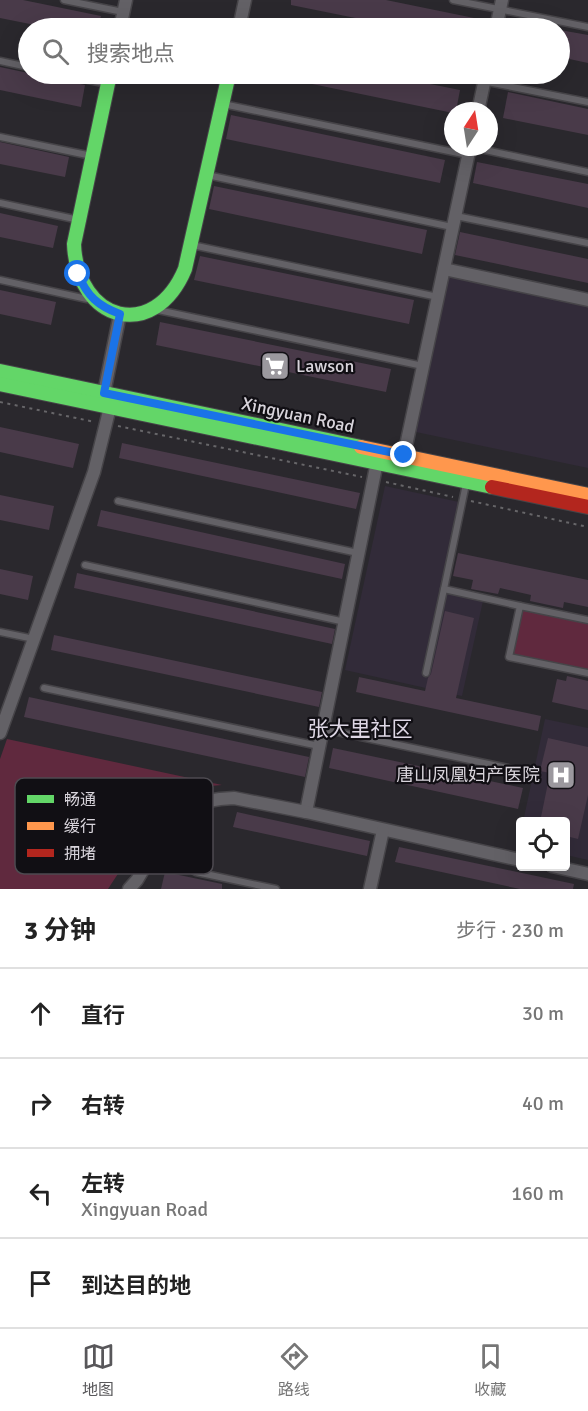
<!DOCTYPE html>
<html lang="zh">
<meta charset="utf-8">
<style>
body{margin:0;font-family:Signika,"Noto Sans SC",sans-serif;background:#f2f2f2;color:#222}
.controls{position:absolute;right:18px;bottom:18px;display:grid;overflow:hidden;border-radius:6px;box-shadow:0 6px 24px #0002}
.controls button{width:54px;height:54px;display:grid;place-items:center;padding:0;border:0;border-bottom:2px solid #e0e0e0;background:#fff;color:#222;font:30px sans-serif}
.compass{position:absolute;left:444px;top:102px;width:54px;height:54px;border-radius:50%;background:#fff;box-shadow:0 6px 24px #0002;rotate:12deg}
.stop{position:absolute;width:18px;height:18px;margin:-14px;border:4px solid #1a73e8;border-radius:50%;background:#fff}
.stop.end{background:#1a73e8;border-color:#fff;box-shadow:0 2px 6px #0008}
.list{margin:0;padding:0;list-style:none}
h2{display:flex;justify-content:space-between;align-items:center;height:78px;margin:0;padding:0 24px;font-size:26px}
h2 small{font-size:20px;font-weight:400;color:#767676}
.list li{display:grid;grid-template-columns:39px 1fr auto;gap:18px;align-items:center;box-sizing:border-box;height:90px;padding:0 24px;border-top:2px solid #e0e0e0}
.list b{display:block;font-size:22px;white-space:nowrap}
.list p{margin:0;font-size:20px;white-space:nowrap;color:#767676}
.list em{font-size:20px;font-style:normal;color:#767676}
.icon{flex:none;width:33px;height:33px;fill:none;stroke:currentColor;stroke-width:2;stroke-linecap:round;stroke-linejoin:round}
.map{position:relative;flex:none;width:588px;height:889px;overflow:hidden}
.search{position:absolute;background:#fff;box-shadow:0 6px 24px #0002;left:18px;right:18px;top:18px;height:66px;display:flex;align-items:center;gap:15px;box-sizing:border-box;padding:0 21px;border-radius:33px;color:#767676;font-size:22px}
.sheet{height:438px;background:#fff}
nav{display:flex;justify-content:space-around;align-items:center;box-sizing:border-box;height:84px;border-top:2px solid #e0e0e0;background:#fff;font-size:16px;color:#767676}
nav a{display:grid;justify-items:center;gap:3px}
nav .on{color:#58575a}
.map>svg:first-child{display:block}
</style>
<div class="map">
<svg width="588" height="889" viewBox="0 0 588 889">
<rect width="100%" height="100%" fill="#2a282d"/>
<g fill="#322b39">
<polygon points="448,276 588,303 588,468 416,432"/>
<polygon points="385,486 459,502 440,591 483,601 462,696 345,670"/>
<polygon points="545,719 588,728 588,860 566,855 566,822 523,822"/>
</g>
<g fill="#60293e">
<polygon points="522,609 588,623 588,671 512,655"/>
<path d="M7,739l215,46c-8,1 -16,1 -24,3 -41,12 -67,68 -90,101h-108v-130z"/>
</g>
<g fill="#493a49">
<polygon points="0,0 23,0 101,16 98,28 50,28 0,18"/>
<polygon points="291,0 386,0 474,18 472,28 405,28 291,5"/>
<polygon points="560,30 588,35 588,63 560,57"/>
<polygon points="0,67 85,85 81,107 0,90"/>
<polygon points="284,74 380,74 460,90 456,111 453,111 453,113 283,78"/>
<polygon points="508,92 588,109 588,135 503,118"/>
<polygon points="231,115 445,160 440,183 226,139"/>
<polygon points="0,142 69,157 65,177 0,164"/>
<polygon points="477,162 588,184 588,208 473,183"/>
<polygon points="214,186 427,230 422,254 209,209"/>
<polygon points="0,213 58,226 53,248 0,237"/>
<polygon points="460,232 588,259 588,283 455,255"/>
<polygon points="200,256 414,300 409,324 194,280"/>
<polygon points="0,290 56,302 51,325 0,314"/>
<polygon points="160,322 391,369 386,392 156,345"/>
<polygon points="0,427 79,444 73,468 0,452"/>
<polygon points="122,443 360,493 356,509 119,458"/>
<polygon points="0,495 54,506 49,530 0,520"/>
<polygon points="101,510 345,564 342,579 97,526"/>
<polygon points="458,553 588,580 588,607 564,602 563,608 530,601 531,595 500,588 498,594 471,589 473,580 453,576"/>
<polygon points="0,569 33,576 28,600 0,594"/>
<polygon points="77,573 335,629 332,644 74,588"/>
<polygon points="445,611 474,618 456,698 541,716 538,731 356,692 359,677 425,691 428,678 431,674"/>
<polygon points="54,635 322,692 319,707 51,650"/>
<polygon points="567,676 588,681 588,710 552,702 557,679 566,681"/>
<polygon points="29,697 309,757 305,777 24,717"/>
<polygon points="548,738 588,747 588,795 578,839 566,836 566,822 540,822 550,773 540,771"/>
<polygon points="333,748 523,788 518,809 329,768"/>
<polygon points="237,812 370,841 367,856 233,827"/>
<polygon points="399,847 574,884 573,889 520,889 395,862"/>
<polygon points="165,872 222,884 222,889 161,889"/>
</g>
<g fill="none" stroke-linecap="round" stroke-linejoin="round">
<g stroke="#464448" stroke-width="9">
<g id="lane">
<polyline points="64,0 123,12"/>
<polyline points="453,0 588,27"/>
<polyline points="0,61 28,67"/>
<polyline points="59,74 108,84"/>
<polyline points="447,74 588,102"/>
<polyline points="223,104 468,155"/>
<polyline points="0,137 92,156"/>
<polyline points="471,147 588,172"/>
<polyline points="207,175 452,227"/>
<polyline points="0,203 79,220"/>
<polyline points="456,216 588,243"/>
<polyline points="192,245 438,297"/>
<polyline points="0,280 87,299"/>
<polyline points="158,310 423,366"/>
<polyline points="466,484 444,589 520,606"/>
<polyline points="118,501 358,553"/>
<polyline points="85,565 345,622"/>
<polyline points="588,620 520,606 509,657 588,673"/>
<polyline points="0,632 34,639"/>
<polyline points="426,673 444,589"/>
<polyline points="44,688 319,746"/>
<polyline points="323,729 522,771"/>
<polyline points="159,843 179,863 196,872 276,889"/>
</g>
</g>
<g stroke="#464448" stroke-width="15">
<g id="street">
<polyline points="120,28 126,0"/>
<polyline points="239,28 245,0"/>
<polyline points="496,28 502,0"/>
<polyline points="478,111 486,74"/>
<polyline points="444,269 588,300"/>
<polyline points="104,393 120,314"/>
<polyline points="404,455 470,147"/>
<polyline points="0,733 94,472 110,407"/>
<polyline points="306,812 377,462"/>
<polyline points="552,866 588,874"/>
<polyline points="129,889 137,880 169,826 182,812 202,802 220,799 234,798 306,812 520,860"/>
<polyline points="370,889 383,830"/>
</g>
</g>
<g stroke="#464448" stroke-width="16">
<g id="fast">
<path d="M110,74l-36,170c3,78 80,99 111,25l44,-195"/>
<polyline points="0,371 361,447"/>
<polyline points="0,384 492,487"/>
</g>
</g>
<g stroke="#464448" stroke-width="16">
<polyline id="slow" points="361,447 588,495"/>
</g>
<g stroke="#464448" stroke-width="16">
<polyline id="jam" points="492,487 588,507"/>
</g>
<g stroke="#676669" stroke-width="2" stroke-dasharray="3 4.5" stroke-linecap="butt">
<polyline points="0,402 95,422"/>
<polyline points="118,426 362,477"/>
<polyline points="386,482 453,497"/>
<polyline points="471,501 588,527"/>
</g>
<use href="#lane" stroke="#636166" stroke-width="6"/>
<use href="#street" stroke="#636166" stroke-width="12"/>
<use href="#fast" stroke="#63d668" stroke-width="14"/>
<use href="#slow" stroke="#ff974d" stroke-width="14"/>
<use href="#jam" stroke="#b3261e" stroke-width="14"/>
</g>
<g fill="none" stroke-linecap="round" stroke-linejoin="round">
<path stroke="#1a73e8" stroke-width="8" d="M78,274c9,22 20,32 42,40l-16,79 300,62"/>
</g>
<defs>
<g id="supermarket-square" transform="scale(1.5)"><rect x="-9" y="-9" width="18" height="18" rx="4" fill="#9b989e" stroke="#110f14"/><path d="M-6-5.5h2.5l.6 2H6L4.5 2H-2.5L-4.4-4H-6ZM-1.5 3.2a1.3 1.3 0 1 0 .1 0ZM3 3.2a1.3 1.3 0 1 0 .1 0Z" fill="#fff"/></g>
<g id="hospital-square" transform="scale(1.5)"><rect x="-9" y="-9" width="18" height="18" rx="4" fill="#9b989e" stroke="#110f14"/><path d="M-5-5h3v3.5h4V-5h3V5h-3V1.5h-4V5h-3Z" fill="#fff"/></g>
</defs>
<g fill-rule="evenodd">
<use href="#supermarket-square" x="275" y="366"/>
<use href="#hospital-square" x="561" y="775"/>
</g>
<g text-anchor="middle" stroke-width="4.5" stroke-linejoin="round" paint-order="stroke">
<g font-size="18" fill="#d8d4db" stroke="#110f14" text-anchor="start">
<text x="296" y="372">Lawson</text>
<text x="540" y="781" text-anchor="end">唐山凤凰妇产医院</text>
</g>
<g font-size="18" fill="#d8d4db" stroke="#110f14">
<text transform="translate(298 415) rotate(12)" y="6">Xingyuan Road</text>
</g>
<g font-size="21" fill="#ded7e5" stroke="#110f14">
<text x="360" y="736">张大里社区</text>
</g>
</g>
<rect x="15" y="778" width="198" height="96" rx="9" fill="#110f14" stroke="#4d4a50" stroke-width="1.5"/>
<rect x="27" y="795" width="27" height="8" fill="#63d668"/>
<rect x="27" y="822" width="27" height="8" fill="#ff974d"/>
<rect x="27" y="849" width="27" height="8" fill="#b3261e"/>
<g font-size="16" fill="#d8d4db">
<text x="64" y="805">畅通</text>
<text x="64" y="832">缓行</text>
<text x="64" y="859">拥堵</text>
</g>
</svg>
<div class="controls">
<button><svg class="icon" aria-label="locate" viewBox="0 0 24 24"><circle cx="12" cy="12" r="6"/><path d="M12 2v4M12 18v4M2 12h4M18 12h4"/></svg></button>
</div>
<svg class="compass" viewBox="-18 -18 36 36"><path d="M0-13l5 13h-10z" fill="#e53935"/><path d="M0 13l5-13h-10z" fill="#767676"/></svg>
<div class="stop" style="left:78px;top:274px"></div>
<div class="stop end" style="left:404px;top:455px"></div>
<div class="search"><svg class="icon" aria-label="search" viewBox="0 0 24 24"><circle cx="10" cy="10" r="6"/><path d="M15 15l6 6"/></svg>搜索地点</div>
</div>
<section class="sheet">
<h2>3 分钟<small>步行 · 230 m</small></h2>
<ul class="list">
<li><svg class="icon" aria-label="ahead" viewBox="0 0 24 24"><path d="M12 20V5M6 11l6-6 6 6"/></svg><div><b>直行</b></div><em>30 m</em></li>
<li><svg class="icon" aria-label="right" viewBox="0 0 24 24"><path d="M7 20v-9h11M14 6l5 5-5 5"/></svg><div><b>右转</b></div><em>40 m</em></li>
<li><svg class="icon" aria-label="left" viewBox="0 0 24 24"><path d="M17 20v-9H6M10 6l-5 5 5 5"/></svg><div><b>左转</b><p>Xingyuan Road</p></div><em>160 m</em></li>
<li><svg class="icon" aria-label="arrive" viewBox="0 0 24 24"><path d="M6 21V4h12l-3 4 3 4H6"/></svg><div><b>到达目的地</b></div></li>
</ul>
</section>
<nav>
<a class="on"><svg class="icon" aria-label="map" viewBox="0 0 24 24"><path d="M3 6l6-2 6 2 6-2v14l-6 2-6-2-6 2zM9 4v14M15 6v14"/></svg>地图</a>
<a><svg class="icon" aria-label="directions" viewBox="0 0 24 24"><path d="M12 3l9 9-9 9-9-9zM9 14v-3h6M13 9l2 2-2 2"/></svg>路线</a>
<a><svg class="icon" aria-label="saved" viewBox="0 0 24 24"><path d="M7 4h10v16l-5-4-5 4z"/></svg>收藏</a>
</nav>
